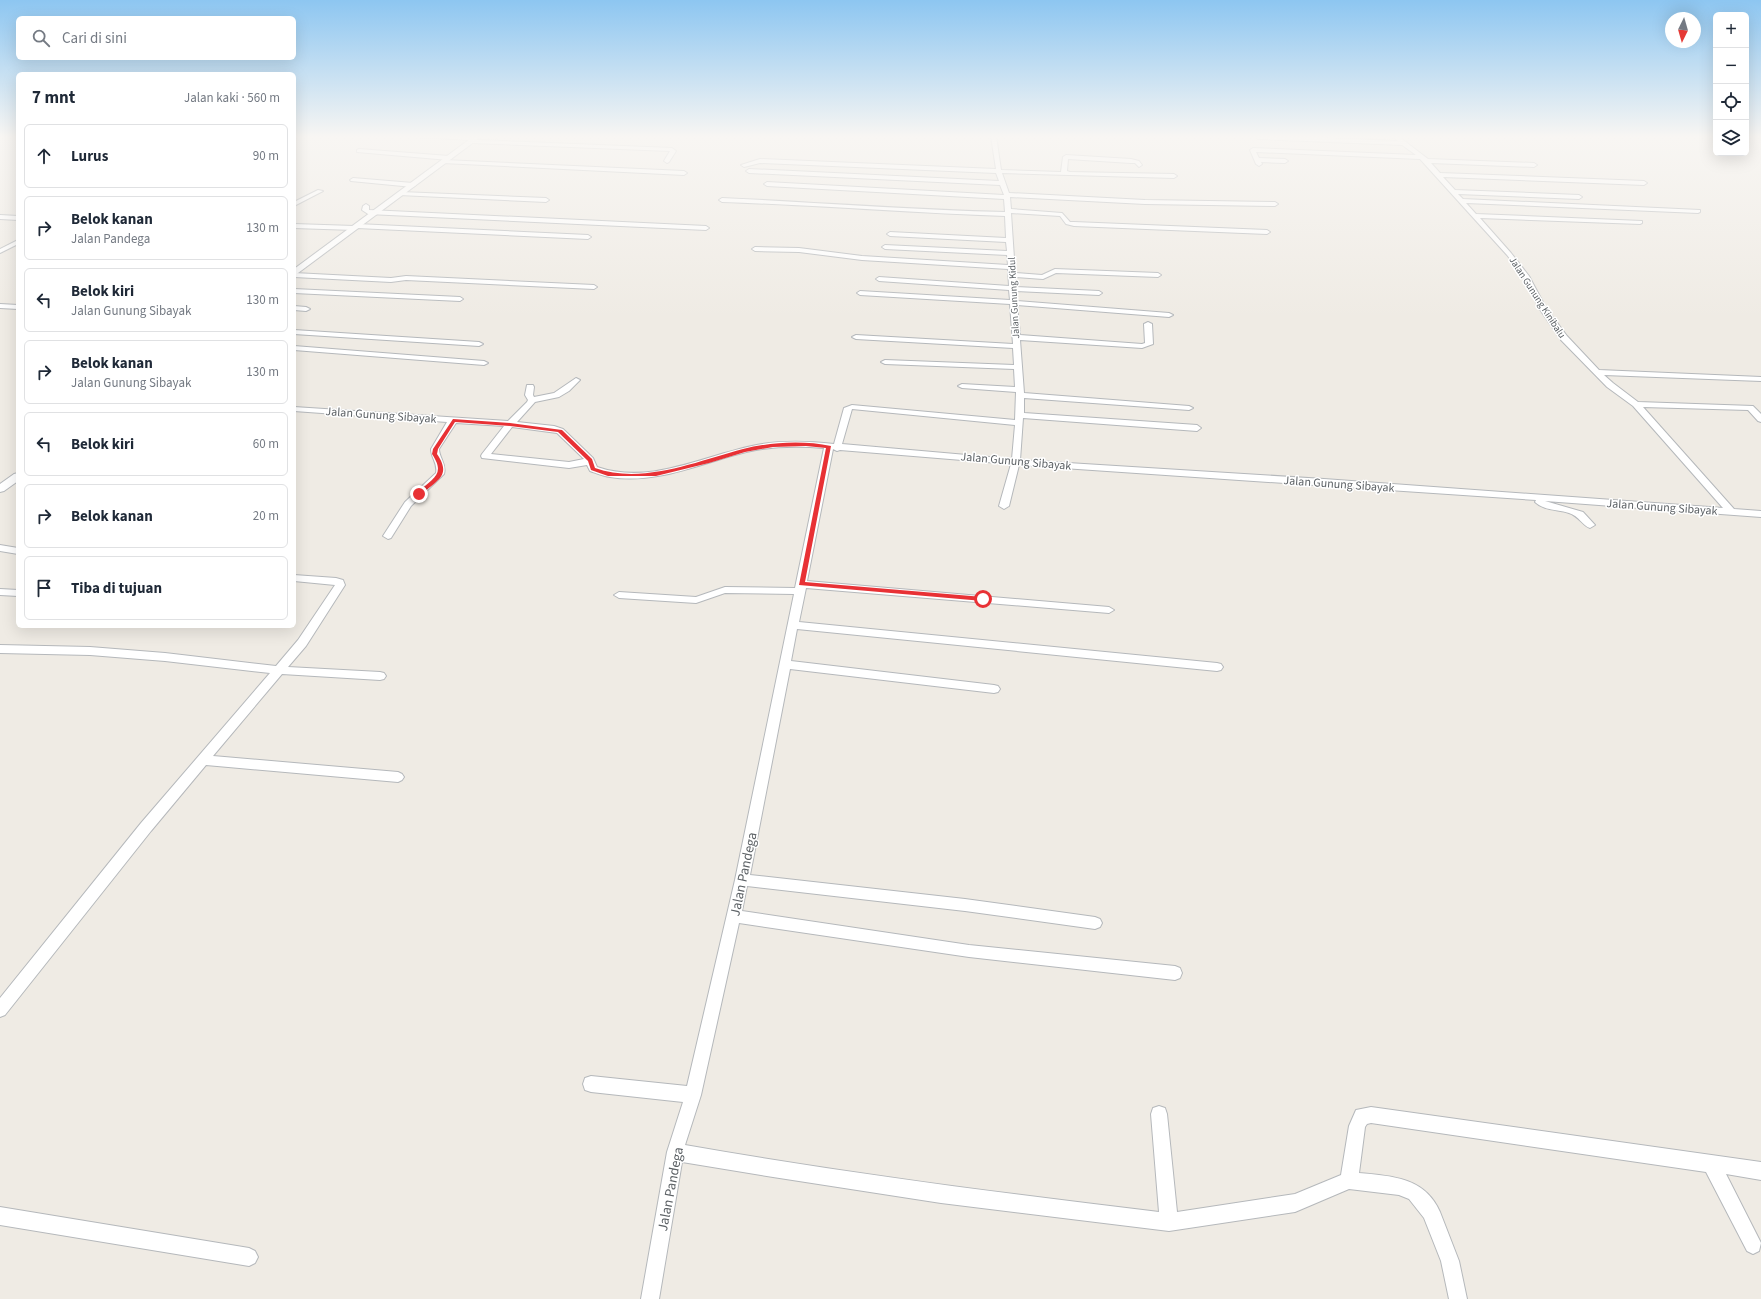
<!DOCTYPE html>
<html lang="id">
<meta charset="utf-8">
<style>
body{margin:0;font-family:"Source Sans 3",sans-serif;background:#f6f6f7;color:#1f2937}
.controls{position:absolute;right:12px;top:12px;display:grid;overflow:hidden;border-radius:6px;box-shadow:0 4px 16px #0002}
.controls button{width:36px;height:36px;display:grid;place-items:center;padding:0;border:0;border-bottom:1px solid #e0e1e3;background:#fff;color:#1f2937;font:20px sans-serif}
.compass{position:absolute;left:1665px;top:12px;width:36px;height:36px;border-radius:50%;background:#fff;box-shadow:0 4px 16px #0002;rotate:185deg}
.stop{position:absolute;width:12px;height:12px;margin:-9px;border:3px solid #e83135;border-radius:50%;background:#fff}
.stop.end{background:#e83135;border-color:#fff;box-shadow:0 1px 4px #0008}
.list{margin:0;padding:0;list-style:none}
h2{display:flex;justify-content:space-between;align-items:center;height:52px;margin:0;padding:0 16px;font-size:17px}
h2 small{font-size:13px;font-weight:400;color:#747a83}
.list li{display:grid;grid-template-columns:26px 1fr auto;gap:12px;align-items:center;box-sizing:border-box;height:64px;margin:0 8px 8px;padding:0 8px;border:1px solid #e0e1e3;border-radius:6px}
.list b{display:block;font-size:15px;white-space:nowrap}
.list p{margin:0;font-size:13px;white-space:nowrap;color:#747a83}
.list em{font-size:13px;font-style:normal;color:#747a83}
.icon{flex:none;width:22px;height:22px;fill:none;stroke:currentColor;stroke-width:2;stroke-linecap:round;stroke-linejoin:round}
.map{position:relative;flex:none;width:1761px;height:1299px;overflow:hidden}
.search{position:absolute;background:#fff;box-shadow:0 4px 16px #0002;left:16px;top:16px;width:280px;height:44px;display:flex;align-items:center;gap:10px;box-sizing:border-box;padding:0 14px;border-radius:6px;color:#747a83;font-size:15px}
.panel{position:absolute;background:#fff;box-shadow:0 4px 16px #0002;left:16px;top:72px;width:280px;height:556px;border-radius:6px}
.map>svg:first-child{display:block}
</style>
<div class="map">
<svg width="1761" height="1299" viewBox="0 0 1761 1299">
<rect width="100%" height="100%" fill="#efebe4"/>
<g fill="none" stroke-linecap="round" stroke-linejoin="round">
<g stroke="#b5b8bb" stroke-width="2">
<g id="minor">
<polygon points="402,136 475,137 477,140 672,148 676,151 669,162 667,163 664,161 670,151 472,143 470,140"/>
<path d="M991,136h5l5,34 60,2 2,-15 3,-2 65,4 8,2 3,4 -3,2 -4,-4h-4l-63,-4 -1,12 3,1 104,2 3,2 -3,2 -172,-5 7,20 136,7 130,2 3,2 -3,2 -130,-2 -135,-7 1,12 51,4 8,9h4l193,8 3,2 -3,2 -193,-8 -8,-2 -6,-8 -49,-3 4,60 27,2 13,-6 103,4 3,2 -3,2 -102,-4 -13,6 -28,-2 1,10 83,4 3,2 -3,2 -83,-4 1,10 152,12 4,2 -4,2 -152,-12 3,30 122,9 3,-1 -1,-19 4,-2 4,2 1,20 -11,4 -122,-8 4,53 165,13 4,2 -4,2 -165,-12v15l173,12 4,3 -4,3 -174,-13 -3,42 304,19 399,29 -90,-102 -26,-19 -46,-47 -22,-32 -15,-31 -17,-22 -87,-96 -164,-7 3,6 26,1 3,2 -3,2 -24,-1 1,2 -3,2 -3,-2 -6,-14 3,-2 163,7 -14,-10 -144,-6 -3,-2 25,-1 118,5 -6,-5h6l30,23 106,4 3,2 -3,2 -103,-4 9,10 204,8 3,2 -3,2 -201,-8 12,13 124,5 3,2 -3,2 -121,-5 5,5 237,11v2l-2,1 -232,-10 10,11 166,7v2l-2,1 -160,-6 31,35 18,23 17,32 21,28 32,34 162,7v4l-157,-6 9,8 25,19 115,4 8,8v8l-3,-1 -10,-11 -105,-3 91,102 27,2v6l-216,-16 38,11 12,13 -5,3c-7,-2 -11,-12 -21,-15 -11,-4 -25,-2 -34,-11l1,-2 -517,-35 -10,41 -5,3 -5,-3 12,-42 -171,-14 -3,1 -4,-2 -26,132 302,26 5,3 -5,3 -303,-25 -7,34 418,41 4,1 2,3 -2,3 -4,1 -420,-42 -6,32 203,24 4,1 2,3 -2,3 -4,1 -204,-24 -40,206 215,24 130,18 5,2 2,4 -2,4 -5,2 -130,-18 -218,-25 -5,25 227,34 206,21 5,2 2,5 -2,5 -5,2 -206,-23 -230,-34 -38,172 -16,50c158,28 316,48 474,67l-8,-98 2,-6 6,-2 6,2 2,6 10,98 118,-18 46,-19 8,-49 7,-16 15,-3 390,55v18l-35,-6 33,65 2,4 -2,8 -6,3 -6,-3 -41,-79 -335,-49 -4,1 -2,3 -6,46c32,3 66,4 81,39l19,49 8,38h-18l-8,-38 -17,-43 -15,-19 -10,-4 -50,-6 -54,23 -126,19 -228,-28 -168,-26 -91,-15 -23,137h-18l26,-147 16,-50 -92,-10 -6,-2 -2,-6 2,-6 6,-2 96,10 48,-206 59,-286 -69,-1 -29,10 -77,-5 -5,-3 5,-3 77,5 29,-10 70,1 29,-140c-24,-2 -49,-2 -73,3 -46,10 -92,34 -141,26 -7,-1 -14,-4 -20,-6l-3,-6 -18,3 -87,-10 -1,-2 1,-2 22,-28 -48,-3 -17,26c0,9 8,15 5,25l-33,32 -20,32 -3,1 -5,-3 22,-34 31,-29c2,-10 -5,-15 -5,-24l16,-27 -153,-11v-4l214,14 19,-19 1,-2 -3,-5 2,-10h6l1,2 -1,8 1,2 20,-4 22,-15 4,2 -11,11 -10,6 -24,5 -18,20 37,4 9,3 30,29 4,9c53,18 103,-10 155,-21 27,-6 54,-5 82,-2l10,-36 8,-3 163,15 1,-28 -54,-4 -4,-2 4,-2 53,3 -1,-18 -129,-5 -4,-2 4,-2 129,5 -1,-17 -157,-9 -4,-2 4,-2 157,9 -3,-40 -150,-9 -3,-2 3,-2 150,9 -1,-10 -130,-9 -3,-2 3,-2 130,9 -1,-17 -146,-9 -63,-8 -44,-1 -3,-2 3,-2 44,1 63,8 146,9 -1,-10 -122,-6 -3,-2 3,-2 122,6 -1,-9 -116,-6 -3,-2 3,-2 116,6 -1,-22c-94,-3 -189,-11 -283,-14l-3,-2 3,-2c94,4 188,12 283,14l-1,-13 -237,-13 -3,-2 3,-2 237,13 -4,-10 -251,-12 -3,-2 3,-2 250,12 -3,-8 -236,-10 -16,4 -3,-2 19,-6 236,10zM852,409l163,16 -3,34 -170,-15zM512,427l45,6 27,26 -15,3 -78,-8z"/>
<polygon points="359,149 449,156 452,158 449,160 357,152 357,150"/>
<polygon points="444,160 684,171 687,173 684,175 442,163 442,161"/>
<polygon points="353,178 413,183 416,185 413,187 351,181 350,180"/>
<polygon points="318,190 323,191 294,206 294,202"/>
<polygon points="401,192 546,198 549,200 546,202 399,195 399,193"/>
<polygon points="366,204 369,206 369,210 706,226 709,228 706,230 368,214 362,210 363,206"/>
<polygon points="0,215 18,216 18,220 0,219"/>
<polygon points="294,224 354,226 357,224 588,235 591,237 588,239 357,228 354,230 294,228"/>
<polygon points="18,240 18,244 0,253 0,249"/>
<polygon points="294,273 391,278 406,276 594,285 597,287 594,289 406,280 391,282 294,277"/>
<polygon points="294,289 460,297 463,299 460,301 294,293"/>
<polygon points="0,304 18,305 18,309 0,308"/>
<polygon points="294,306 306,307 310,309 306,311 294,310"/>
<polygon points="294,330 479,342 483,344 479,346 294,334"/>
<polygon points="294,346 484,361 488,363 484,365 294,350"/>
<polygon points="0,545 18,548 18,554 0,551"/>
<polygon points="294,575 336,578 343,580 345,585 306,646 288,667 380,672 384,673 386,676 384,679 380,680 282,674 213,756 398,772 402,774 404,777 402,780 398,782 206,765 151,831 5,1015 0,1017 0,998 141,823 270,673 165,661 90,655 0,653 0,645 90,647 165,653 276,666 298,640 335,585 294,581"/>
<polygon points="0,589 18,590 18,596 0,595"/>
<polygon points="0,1207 249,1248 255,1251 258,1257 255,1263 249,1266 0,1225"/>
</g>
</g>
<g stroke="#b5b8bb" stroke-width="2">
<g id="tertiary">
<polygon points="474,136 482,136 294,276 294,269"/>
<polygon points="18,473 18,481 4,491 0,492 0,484 14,474"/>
</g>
</g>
<use href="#minor" fill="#fff" fill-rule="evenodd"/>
<use href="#tertiary" fill="#fff" fill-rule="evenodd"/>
</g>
<linearGradient id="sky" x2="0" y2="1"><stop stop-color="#8dc6f1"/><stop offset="0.43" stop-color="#f8f6f3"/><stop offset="1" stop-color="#f8f6f3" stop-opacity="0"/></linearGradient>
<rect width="1761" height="318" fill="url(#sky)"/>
<path fill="#e83135" d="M453,419l57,4 52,7 30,29 3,9c48,17 102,-7 148,-19 28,-7 60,-9 88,-3l-26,136 178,15 3,2 -3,2 -184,-16 27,-137 -20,-2 -33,1 -28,5 -36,11 -53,13h-48l-17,-6 -3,-9 -30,-29 -48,-6 -55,-4 -17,27 -1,5c15,22 0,26 -16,41h-4v-2c16,-15 29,-18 15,-39l1,-5z"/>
<g text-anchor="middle" stroke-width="3" stroke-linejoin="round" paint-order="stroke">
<g font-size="10" fill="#5c6165" stroke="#fff">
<text transform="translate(1538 297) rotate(57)" y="4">Jalan Gunung Kinibalu</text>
<text transform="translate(1013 298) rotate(-93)" y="4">Jalan Gunung Kidul</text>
</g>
<g font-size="12" fill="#5c6165" stroke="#fff">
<text transform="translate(381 415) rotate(4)" y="4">Jalan Gunung Sibayak</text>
<text transform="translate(1016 461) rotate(5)" y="4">Jalan Gunung Sibayak</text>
<text transform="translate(1339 484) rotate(4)" y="4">Jalan Gunung Sibayak</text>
<text transform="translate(1662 507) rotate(4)" y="4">Jalan Gunung Sibayak</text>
</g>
<g font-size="14" fill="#5c6165" stroke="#fff">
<text transform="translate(743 874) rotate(-78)" y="5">Jalan Pandega</text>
<text transform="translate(670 1189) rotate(-79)" y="5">Jalan Pandega</text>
</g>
</g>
</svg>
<div class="controls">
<button>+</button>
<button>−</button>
<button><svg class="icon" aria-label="locate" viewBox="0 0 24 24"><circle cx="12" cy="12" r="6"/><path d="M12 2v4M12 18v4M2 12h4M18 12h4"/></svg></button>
<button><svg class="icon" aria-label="layers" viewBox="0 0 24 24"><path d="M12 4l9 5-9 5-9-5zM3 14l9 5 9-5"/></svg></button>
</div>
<svg class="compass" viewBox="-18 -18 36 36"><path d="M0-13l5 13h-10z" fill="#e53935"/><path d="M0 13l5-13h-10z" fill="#747a83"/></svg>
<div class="stop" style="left:983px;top:599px"></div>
<div class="stop end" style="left:419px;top:494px"></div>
<div class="search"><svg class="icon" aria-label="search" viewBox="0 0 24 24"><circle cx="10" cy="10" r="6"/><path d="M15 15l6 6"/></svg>Cari di sini</div>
<section class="panel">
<h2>7 mnt<small>Jalan kaki · 560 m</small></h2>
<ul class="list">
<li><svg class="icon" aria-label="ahead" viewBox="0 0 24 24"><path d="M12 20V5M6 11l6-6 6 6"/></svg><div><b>Lurus</b></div><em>90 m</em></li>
<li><svg class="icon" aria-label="right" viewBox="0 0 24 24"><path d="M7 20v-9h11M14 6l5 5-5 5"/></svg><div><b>Belok kanan</b><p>Jalan Pandega</p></div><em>130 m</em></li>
<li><svg class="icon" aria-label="left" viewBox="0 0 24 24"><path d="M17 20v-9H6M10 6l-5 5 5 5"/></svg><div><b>Belok kiri</b><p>Jalan Gunung Sibayak</p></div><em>130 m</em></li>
<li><svg class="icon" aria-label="right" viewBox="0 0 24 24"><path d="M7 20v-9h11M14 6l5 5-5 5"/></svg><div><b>Belok kanan</b><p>Jalan Gunung Sibayak</p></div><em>130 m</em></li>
<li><svg class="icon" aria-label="left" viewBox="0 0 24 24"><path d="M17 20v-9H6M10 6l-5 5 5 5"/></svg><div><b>Belok kiri</b></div><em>60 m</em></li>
<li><svg class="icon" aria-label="right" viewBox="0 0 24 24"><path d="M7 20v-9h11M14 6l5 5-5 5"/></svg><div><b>Belok kanan</b></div><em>20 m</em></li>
<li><svg class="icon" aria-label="arrive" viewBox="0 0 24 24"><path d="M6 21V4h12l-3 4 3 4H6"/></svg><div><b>Tiba di tujuan</b></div></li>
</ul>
</section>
</div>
